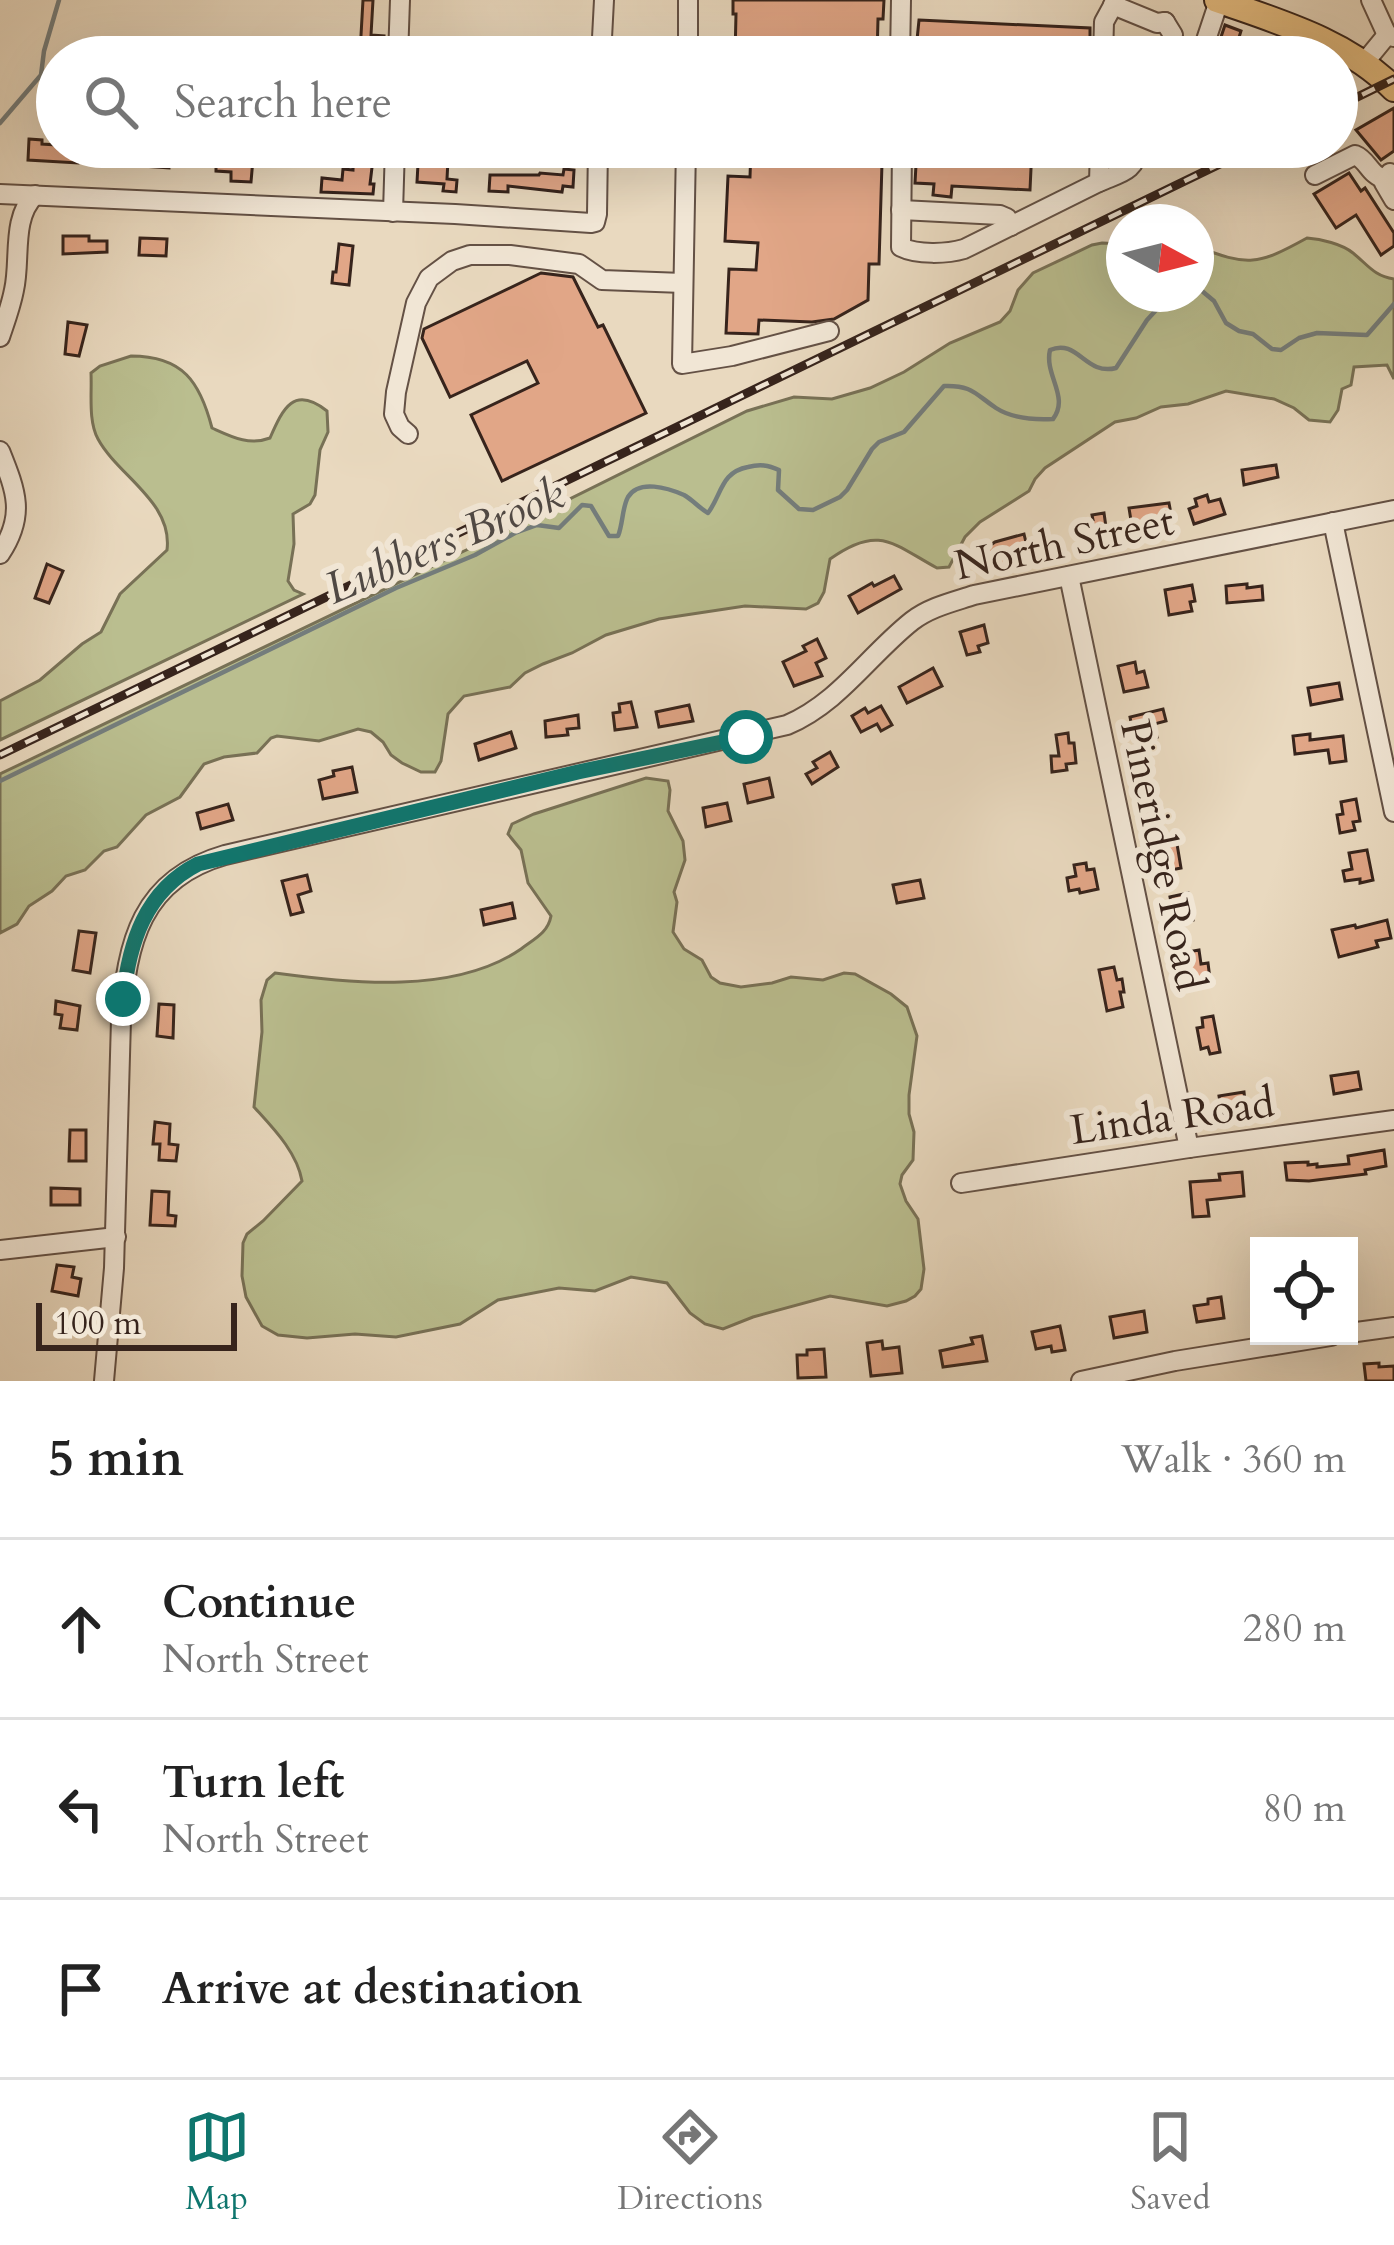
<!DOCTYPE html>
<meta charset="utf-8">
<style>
body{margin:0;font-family:Cardo,serif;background:#f2f2f2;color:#222}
.controls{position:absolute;right:36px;bottom:36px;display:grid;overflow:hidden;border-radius:0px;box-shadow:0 12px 48px #0002}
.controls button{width:108px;height:108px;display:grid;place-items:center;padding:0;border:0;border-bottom:3px solid #e0e0e0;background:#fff;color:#222;font:60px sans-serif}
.compass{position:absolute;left:1106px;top:204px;width:108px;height:108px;border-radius:50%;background:#fff;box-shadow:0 12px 48px #0002;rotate:97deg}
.scale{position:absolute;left:36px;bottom:30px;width:201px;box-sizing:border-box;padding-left:12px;border:6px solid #37241c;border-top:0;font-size:33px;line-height:42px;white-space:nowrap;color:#37241c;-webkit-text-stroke:9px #f1e6d5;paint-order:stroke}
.stop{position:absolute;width:36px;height:36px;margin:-27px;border:9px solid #0f766e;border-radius:50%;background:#fff}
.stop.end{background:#0f766e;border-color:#fff;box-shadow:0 3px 12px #0008}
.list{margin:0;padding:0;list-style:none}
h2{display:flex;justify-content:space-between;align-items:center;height:156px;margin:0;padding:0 48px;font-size:51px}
h2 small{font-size:39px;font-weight:400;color:#767676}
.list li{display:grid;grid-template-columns:78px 1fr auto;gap:36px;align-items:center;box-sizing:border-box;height:180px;padding:0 48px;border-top:3px solid #e0e0e0}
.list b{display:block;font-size:45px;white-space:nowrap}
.list p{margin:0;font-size:39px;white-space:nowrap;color:#767676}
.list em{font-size:39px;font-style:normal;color:#767676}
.icon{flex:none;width:66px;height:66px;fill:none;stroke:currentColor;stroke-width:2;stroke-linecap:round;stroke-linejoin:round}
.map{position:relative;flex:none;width:1394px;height:1381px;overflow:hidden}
.search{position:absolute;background:#fff;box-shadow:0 12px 48px #0002;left:36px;right:36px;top:36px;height:132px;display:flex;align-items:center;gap:30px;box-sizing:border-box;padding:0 42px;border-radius:66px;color:#767676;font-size:45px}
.sheet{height:696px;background:#fff}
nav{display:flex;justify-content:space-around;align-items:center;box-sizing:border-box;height:168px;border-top:3px solid #e0e0e0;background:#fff;font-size:33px;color:#767676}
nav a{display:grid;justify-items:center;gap:6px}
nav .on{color:#0f766e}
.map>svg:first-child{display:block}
</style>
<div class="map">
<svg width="1394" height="1381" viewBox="0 0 1394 1381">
<rect width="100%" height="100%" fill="#e9d9bf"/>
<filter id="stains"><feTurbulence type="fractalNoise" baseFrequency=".00167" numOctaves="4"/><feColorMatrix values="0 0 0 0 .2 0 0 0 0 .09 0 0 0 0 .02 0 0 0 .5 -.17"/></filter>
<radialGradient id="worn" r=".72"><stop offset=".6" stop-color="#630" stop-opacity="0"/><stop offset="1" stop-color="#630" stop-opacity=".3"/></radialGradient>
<g fill="#babe8f" stroke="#787156" stroke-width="3">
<path d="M1307,238c14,1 35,6 46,15 15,12 21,23 41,26v100l-7,-14 -33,2 -3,18 -9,4 -4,21 -8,12 -21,-2 -15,-12 -20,-9 -48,-8 -38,13 -27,3 -25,11 -21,4 -70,46 -10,11 -6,12 -49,31 -15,15 -16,30 -12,1c-44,-24 -58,-44 -107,-9l-6,33 -6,11 -12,6 -61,-3 -86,13 -53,16 -34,18 -29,11 -18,9 -15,14 -46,9 -16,18 -7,47 -6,11h-14l-19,-9 -11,-8 -8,-13 -12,-10 -13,-3 -39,12 -42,-5 -6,2 -14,15 -33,4 -20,7 -24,33 -34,18 -29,32 -13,4 -19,19 -19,6 -14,15 -23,15 -12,18 -17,9v-159l485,-233 262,-130 47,-14 38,2 38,-11 34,-16 46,-29 50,-21 10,-11 8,-21 15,-17 59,-28 10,-2 22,1v50h72v-48c52,21 62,19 111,-8z"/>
<path d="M131,356c52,0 69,26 81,72 20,9 37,18 58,10 13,-30 24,-53 57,-27l1,21 -8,18 -5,45 -5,9 -17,10 1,30 -6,37 6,9 9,4 -303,146v-39l40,-21 42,-36 19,-12 19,-38 47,-44c6,-48 -49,-74 -69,-111 -10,-18 -6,-46 -7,-66l9,-7z"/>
<path d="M646,778l22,3 2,9 -2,21 15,30 2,19 -11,32 3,10 -4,30 11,17 18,11 9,17 9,6 21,4 31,-4 19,-6 32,3 21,-7 11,1 36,20 16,13 10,29 -8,59v19l5,18 -1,28 -11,15 -2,9 6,17 12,18 6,50 -3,20 -6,7 -9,5 -19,5 -57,-10 -77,21 -30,12 -18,-5 -15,-11 -23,-30 -36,-6 -36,14 -36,-3 -61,12 -38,24 -64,13 -41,-3 -48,4 -29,-3 -16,-9 -16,-29 -4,-21 1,-33 4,-9 16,-13 39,-40c-5,-29 -29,-53 -48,-74l8,-75 -1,-32 6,-20 8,-7c76,10 179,22 246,-24 13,-10 27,-16 30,-33l-23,-33 -7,-33 -13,-16 4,-10 22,-10z"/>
</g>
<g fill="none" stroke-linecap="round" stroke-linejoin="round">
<g stroke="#747d7c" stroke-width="4.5">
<polyline points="0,123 41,75 44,51 59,0"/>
<polyline points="1196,286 1214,301 1226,323 1239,331 1253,334 1272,349 1281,350 1299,338 1317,333 1367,335 1394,304"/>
<path d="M0,781l396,-193 79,-33 40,-22 22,-8 22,3 23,-23 9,1 18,30h9c5,-12 4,-28 10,-39 11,-18 40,-9 56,-2 9,5 15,13 24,18 14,-19 13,-41 40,-46 12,-3 20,-2 31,3l-1,20 21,19 14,1 27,-13 7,-7 25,-41 7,-7 25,-10 40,-46c28,-1 31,8 52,22 17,11 38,12 57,11 17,-22 -9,-44 -3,-69 28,-12 35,26 66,18l31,-48 24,-26"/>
</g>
</g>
<g fill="#e1a687" stroke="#37241c" stroke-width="3">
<polygon points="363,0 373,0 371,35 384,36 383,54 360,53"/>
<polygon points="733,0 884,0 883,19 878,19 877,57 735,57 736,14 733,14"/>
<polygon points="919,20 1090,28 1090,57 921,57 922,40 917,40"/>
<polygon points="1225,25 1241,31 1233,57 1189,57 1193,48 1202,56 1216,52"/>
<polygon points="1133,38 1156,46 1154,57 1125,57 1125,41"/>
<polygon points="1394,108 1394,151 1381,160 1356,130"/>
<polygon points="29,139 42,140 42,144 57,145 57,147 80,147 78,163 28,160"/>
<polygon points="354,147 379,147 379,159 373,159 370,184 374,184 373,194 321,192 322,178 342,180 343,169 353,170"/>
<polygon points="751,147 869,147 869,163 882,163 879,264 869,264 868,300 834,319 812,322 759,320 758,334 726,333 729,269 756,270 758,243 725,241 728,176 750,177"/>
<polygon points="917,147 1032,147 1030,190 952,186 951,197 933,195 934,184 915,183"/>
<polygon points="143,148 170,150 169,168 143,166"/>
<polygon points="216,154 253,159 251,182 231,181 231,172 216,171"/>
<polygon points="431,159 448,160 447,179 457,180 456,192 443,191 444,184 417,182 418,164 430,165"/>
<polygon points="564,169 574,170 573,187 563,186 562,192 508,186 508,192 489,191 490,175 539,175 540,173 563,175"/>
<polygon points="1349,173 1361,191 1365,188 1394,233 1394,246 1381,255 1356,215 1336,228 1314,194"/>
<polygon points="63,236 89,236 89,241 107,241 107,252 63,254"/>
<polygon points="140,238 167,239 166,256 139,255"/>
<polygon points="339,244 353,246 349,285 332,283 333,272 336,272"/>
<polygon points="541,273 573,277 598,327 603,325 646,413 502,481 471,415 538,383 527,361 450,397 422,338 424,329"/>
<polygon points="68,322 87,325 79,356 65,354"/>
<polygon points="1276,465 1278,477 1244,485 1242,470"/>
<polygon points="1207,495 1209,502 1220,499 1225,514 1194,524 1189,509 1197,506 1195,499"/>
<polygon points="1169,503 1172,519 1132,527 1129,508"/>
<polygon points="1104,513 1107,534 1080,539 1077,524 1093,520 1092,515"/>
<polygon points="1024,534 1028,551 1010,556 1013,562 996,571 982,551 995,542"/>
<polygon points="47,564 63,571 49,603 35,598"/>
<polygon points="894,576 901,589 858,613 849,596 872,583 874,586"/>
<polygon points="1247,584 1247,588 1262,586 1263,600 1227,603 1226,586"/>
<polygon points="1192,585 1195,601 1190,602 1192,611 1169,615 1165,590"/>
<polygon points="984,625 988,643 978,646 980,652 967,655 960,632"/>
<polygon points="817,639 826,658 816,663 822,676 794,686 783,662 806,651 803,646"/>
<polygon points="1135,662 1137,673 1144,671 1148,687 1124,692 1118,666"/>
<polygon points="933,668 942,686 907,703 899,687"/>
<polygon points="1339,683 1342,699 1311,705 1308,688"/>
<polygon points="631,702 637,727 615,730 613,713 620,712 619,704"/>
<polygon points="689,705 693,721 659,727 656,712"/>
<polygon points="881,706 892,725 881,731 877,724 861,732 852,716 865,708 868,713"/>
<polygon points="1163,709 1166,721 1154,724 1157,737 1135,742 1130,717"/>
<polygon points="578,715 579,728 567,729 568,735 546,737 545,721"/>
<polygon points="511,732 516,748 479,760 475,744"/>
<polygon points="1068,733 1069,743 1074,743 1076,763 1066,764 1067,770 1052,772 1051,756 1059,756 1056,735"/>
<polygon points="1310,734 1310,740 1343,736 1346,761 1330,763 1328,750 1295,754 1293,736"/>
<polygon points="830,752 838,767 812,784 806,774 817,768 813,762"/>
<polygon points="352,767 357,792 323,799 319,780 334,776 333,771"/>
<polygon points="769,778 773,797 748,803 744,784"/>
<polygon points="1356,799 1360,821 1353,822 1355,830 1340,833 1337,815 1343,814 1341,802"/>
<polygon points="727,803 731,821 706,827 703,808"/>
<polygon points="228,804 233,820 201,829 197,813"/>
<polygon points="1176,838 1181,868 1171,870 1169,862 1163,863 1160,841"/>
<polygon points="1367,850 1373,880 1360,883 1360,879 1345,881 1343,871 1352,869 1349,853"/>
<polygon points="1086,863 1087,870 1094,869 1098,889 1080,893 1079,889 1069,891 1067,878 1076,876 1074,865"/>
<polygon points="307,875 311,891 298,895 303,912 291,915 282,881"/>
<polygon points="920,880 924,898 897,903 893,885"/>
<polygon points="1188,893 1193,920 1175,924 1170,897"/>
<polygon points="512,903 515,918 484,925 481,910"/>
<polygon points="1387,920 1391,938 1376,941 1378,947 1339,957 1332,930 1355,925 1356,928"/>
<polygon points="79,931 96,933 90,973 73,970"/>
<polygon points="1199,950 1201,964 1208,963 1210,979 1196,981 1196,977 1186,979 1182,953"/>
<polygon points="1114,967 1117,980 1122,979 1124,992 1120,992 1123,1007 1107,1011 1099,970"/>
<polygon points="56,1001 80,1006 77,1030 60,1028 62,1015 55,1014"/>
<polygon points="159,1004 174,1005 173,1038 157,1036"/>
<polygon points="1213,1016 1220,1052 1210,1054 1208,1047 1201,1049 1197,1028 1203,1027 1202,1018"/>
<polygon points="1358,1072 1361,1089 1334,1094 1331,1076"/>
<polygon points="1244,1092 1246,1111 1222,1114 1219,1096"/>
<polygon points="155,1122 170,1124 169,1144 178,1145 176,1161 159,1160 160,1144 153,1144"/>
<polygon points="70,1130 86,1130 86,1161 69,1161"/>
<polygon points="1384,1150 1386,1166 1365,1170 1366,1174 1309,1181 1287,1180 1285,1163 1308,1162 1308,1165 1317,1164 1317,1167 1349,1164 1348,1156"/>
<polygon points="1242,1172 1244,1196 1207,1200 1209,1216 1193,1217 1190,1182 1220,1180 1219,1174"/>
<polygon points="51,1188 80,1189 80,1205 51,1205"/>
<polygon points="152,1191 169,1192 168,1215 176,1216 175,1226 150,1225"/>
<polygon points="57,1265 74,1267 72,1277 81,1279 78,1296 52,1291"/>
<polygon points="1221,1297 1224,1318 1197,1322 1194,1306 1208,1304 1208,1299"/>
<polygon points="1144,1311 1147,1332 1114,1338 1110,1317"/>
<polygon points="1060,1326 1065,1350 1052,1352 1051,1346 1036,1349 1032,1332"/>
<polygon points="982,1336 987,1361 943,1367 940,1351 973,1344 971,1338"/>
<polygon points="882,1341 883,1349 899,1347 902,1373 871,1376 867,1343"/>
<polygon points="824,1349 826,1377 798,1378 797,1355 807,1355 807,1350"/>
<polygon points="1379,1363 1379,1367 1394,1366 1394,1381 1366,1381 1364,1364"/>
</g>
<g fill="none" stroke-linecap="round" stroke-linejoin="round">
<g stroke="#645145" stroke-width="22">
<g id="minor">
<polyline points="1371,0 1387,35"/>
<polyline points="1113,5 1157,23 1165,22"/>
<polyline points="1165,22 1173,35 1167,57"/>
<polyline points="1205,43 1219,1"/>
<polyline points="398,57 400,0"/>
<polyline points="601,57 604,0"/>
<polyline points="688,57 688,0"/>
<polyline points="900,57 901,0"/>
<polyline points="1103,57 1104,22 1116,0"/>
<polyline points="1364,63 1387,35 1394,37"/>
<polyline points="686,147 682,364 732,356 829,331"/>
<path d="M902,147l-1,100c16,8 46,7 63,2l135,-67 1,-35"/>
<polyline points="1390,173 1384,183 1394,200"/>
<path d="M1315,175l40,-20c13,5 14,20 30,24"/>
<path d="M1099,182c20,-9 38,-10 38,-35"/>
<polyline points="0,194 455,214 591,223 595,222 597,214 598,147"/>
<polyline points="901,210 1000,215 1007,218 1011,226"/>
<polyline points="393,212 395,147"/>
<path d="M0,337c5,-15 11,-31 14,-47 7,-30 -3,-72 21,-95"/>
<polyline points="408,434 400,427 394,414 396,392 416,303 429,278 452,261 470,255 510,255 579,264 602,280 683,283"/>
<path d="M0,451c16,40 26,64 0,103"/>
<polyline points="1333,522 1394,812"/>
<polyline points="1069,576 1189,1148"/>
<polyline points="961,1183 1189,1148 1394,1120"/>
<polyline points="0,1250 116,1237"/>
<polyline points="1349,1333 1394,1327"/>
<path d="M104,1381l10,-113 7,-248c6,-78 20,-141 104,-165l562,-130c52,-22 82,-70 125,-104 18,-14 41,-19 62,-26l420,-85"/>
<polyline points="1081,1381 1175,1361 1331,1336"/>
</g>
</g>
<g stroke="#37241c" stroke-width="28">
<path id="major" d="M1217,0c62,22 130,41 177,89"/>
</g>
<use href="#minor" stroke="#f1e6d5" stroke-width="18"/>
<use href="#major" stroke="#e4bc80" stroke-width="24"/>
<g stroke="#37241c" stroke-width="9">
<g id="rail">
<polyline points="1337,107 1394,79"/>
<polyline points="0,755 1255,147"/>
</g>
</g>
<use href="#rail" stroke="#f1e6d5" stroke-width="4.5" stroke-dasharray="14" stroke-linecap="butt"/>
</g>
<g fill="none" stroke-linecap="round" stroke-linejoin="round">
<path stroke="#0f766e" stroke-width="15" d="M123,999c6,-56 22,-108 75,-135l380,-92 168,-35"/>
</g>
<g text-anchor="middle" stroke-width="12" stroke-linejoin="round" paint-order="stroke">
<g font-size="42" fill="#37241c" stroke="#f1e6d5">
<text transform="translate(1064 542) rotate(-12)" y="15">North Street</text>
<text transform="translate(1164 855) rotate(78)" y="15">Pineridge Road</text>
<text transform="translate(1172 1115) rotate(-8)" y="15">Linda Road</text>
</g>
<g font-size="45" font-style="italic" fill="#504944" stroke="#f1e6d5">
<text transform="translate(444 540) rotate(-23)" y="16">Lubbers Brook</text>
</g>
</g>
<rect width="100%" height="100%" filter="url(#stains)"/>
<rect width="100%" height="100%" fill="url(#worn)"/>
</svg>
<div class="controls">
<button><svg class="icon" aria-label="locate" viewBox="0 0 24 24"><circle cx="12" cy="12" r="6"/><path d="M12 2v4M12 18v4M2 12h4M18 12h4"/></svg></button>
</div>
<svg class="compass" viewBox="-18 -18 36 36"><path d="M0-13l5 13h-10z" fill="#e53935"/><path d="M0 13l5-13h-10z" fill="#767676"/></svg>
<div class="scale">100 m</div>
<div class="stop" style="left:746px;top:737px"></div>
<div class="stop end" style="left:123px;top:999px"></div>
<div class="search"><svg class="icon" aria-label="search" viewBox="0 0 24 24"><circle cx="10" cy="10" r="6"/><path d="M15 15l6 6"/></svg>Search here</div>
</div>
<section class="sheet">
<h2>5 min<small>Walk · 360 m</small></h2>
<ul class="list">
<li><svg class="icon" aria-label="ahead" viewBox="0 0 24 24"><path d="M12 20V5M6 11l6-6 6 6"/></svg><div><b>Continue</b><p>North Street</p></div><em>280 m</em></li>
<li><svg class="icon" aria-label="left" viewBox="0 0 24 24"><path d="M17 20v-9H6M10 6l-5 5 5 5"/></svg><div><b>Turn left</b><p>North Street</p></div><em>80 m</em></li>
<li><svg class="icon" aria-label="arrive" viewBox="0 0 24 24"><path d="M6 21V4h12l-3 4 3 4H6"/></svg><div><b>Arrive at destination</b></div></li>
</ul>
</section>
<nav>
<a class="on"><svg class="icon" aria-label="map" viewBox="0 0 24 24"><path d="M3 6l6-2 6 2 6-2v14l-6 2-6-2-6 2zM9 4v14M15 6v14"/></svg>Map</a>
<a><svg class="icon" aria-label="directions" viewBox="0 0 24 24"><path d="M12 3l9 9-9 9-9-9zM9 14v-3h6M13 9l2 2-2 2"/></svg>Directions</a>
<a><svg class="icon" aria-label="saved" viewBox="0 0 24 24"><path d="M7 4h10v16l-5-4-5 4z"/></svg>Saved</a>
</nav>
